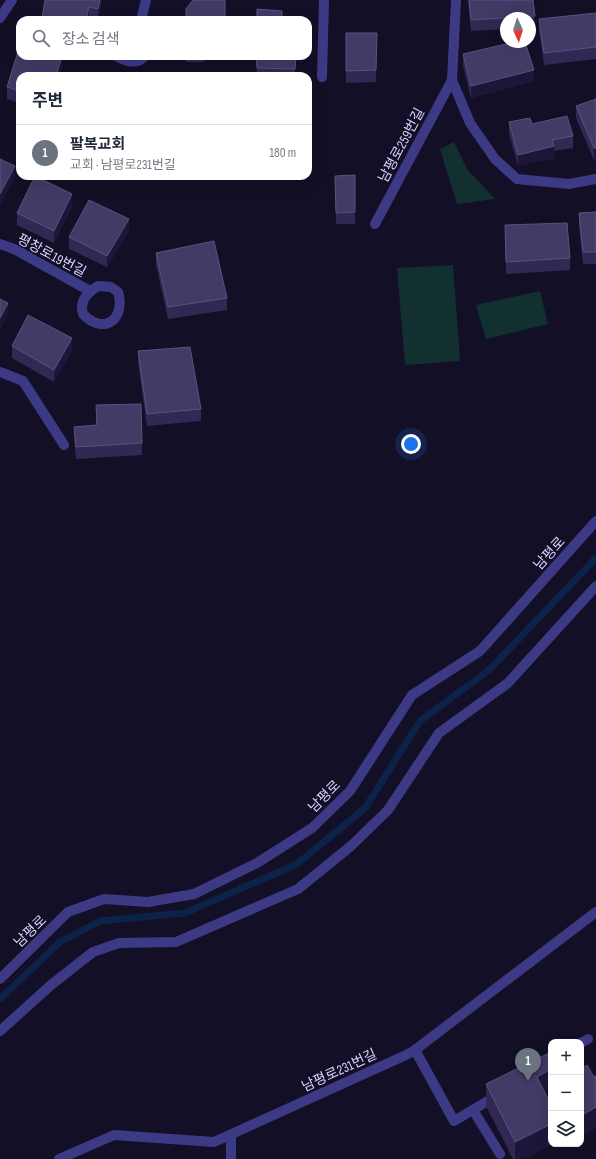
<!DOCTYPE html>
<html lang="ko">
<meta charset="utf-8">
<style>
body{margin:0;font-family:"Sofia Sans Condensed","Noto Sans KR",sans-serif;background:#f6f6f7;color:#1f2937}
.controls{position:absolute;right:12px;bottom:12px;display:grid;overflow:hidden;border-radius:8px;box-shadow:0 4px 16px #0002}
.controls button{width:36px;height:36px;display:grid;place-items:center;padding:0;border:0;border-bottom:1px solid #e0e1e3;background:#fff;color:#1f2937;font:20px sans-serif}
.compass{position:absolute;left:500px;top:12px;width:36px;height:36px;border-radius:50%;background:#fff;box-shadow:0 4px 16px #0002;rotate:176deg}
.you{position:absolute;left:411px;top:444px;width:14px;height:14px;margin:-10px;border:3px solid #fff;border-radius:50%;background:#1a73e8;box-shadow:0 0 0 6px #1a73e833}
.badge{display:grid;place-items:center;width:26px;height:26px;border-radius:50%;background:#1a73e8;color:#fff;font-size:13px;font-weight:700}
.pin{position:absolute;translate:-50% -33px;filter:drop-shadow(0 1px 2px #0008)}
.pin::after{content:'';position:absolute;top:21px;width:14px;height:12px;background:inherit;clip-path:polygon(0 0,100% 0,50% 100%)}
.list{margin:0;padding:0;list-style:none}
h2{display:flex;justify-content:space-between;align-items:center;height:52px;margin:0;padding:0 16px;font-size:17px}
h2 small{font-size:13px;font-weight:400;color:#747a83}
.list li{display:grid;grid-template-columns:26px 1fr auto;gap:12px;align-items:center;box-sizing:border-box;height:56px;padding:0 16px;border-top:1px solid #e0e1e3}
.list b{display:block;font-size:15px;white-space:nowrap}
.list p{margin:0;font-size:13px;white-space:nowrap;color:#747a83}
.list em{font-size:13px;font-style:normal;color:#747a83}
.icon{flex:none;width:22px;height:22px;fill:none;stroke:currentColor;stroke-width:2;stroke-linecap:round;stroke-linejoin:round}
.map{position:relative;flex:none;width:596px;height:1159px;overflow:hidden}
.search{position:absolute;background:#fff;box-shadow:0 4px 16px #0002;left:16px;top:16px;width:296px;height:44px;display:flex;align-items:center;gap:10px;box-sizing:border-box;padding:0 14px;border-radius:12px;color:#747a83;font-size:15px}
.panel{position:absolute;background:#fff;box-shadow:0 4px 16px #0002;left:16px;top:72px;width:296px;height:108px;border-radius:12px}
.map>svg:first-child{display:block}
</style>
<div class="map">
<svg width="596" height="1159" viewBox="0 0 596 1159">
<rect width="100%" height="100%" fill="#130f26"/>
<g fill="#12302f">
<polygon points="454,142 467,169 495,199 457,204 440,149"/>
<polygon points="453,265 460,361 405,365 397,268"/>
<polygon points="540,291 548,324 486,339 476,305"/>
</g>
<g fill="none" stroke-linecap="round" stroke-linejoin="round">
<polyline stroke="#0c2248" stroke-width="7" points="0,999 60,942 100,921 185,913 297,864 365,808 420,721 489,670 596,558"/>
<g stroke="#3d3a85" stroke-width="10">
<polyline points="456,0 452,80 470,123 495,159 517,179 569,184 596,179"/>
<polyline points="0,18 12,0"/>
<polyline points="141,20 146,0"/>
<path d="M116,56c10,6 21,9 29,0"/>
<polyline points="322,77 324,0"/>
<polyline points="375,224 452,80"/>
<polyline points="0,244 14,249 90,291"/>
<path d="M98,286l13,1 7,5c8,27 -14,44 -35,22 -4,-13 4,-21 15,-28z"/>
<polyline points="0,372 23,381 64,445"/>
<polyline points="581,1043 588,1039"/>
<polyline points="415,1050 454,1121 498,1095"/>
<polyline points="473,1110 500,1154"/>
</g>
<g stroke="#3d3a85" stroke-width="10">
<polyline points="0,979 68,912 104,899 148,902 194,894 257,863 312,828 350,791 412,695 480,651 596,521"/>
<polyline points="0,1031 51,985 93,952 119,943 176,942 298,889 351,846 388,810 439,733 508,683 596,586"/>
<polyline points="231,1135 231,1159"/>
<polyline points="59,1159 114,1135 214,1142 406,1055 415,1050 596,912"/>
</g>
</g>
<g fill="#312854">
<polygon points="45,0 102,0 98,20 92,20 89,19 89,20 42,20"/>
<polygon points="468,0 533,0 535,28 530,28 530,18 506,18 506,29 471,31"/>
<polygon points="596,13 596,59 544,65 539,31 539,19"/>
<polygon points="346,33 377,33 376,82 346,83"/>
<polygon points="20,45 20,56 62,56 62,66 59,76 20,76 20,103 7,99 7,87"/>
<polygon points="463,54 534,81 471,98 463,66"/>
<rect x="186" y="56" width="18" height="6"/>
<polygon points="256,56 296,56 295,76 257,76"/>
<polygon points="596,99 596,159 594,160 576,118 576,106"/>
<polygon points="509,122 532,124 573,136 573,148 554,151 554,158 518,166 509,134"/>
<polygon points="355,175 355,224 336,224 335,176"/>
<polygon points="72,206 54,243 17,225 17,213"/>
<polygon points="596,212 596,264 583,264 579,225 579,213"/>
<polygon points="505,225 570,258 570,270 506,274"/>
<polygon points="129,231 107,267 69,249 69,237"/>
<polygon points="156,253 227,298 227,310 168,319 156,265"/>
<polygon points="12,346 72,350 54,382 12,358"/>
<polygon points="138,351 201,409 201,421 147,426 138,363"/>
<polygon points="96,405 142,443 142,455 76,459 74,438 74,427 96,425"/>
<polygon points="486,1084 551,1090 545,1093 551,1144 553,1144 523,1159 513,1159 486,1106"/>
</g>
<g fill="#1d163a">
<polygon points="100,0 102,0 98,20 98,9"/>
<polygon points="89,7 89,20 86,20"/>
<polygon points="62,56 62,66 59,76 56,76"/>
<polygon points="534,70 534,81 471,98 471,86"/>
<polygon points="554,146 554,158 518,166 518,155"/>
<polygon points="594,148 596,148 596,159 594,160"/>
<polygon points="15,166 15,178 0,206 0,194"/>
<polygon points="72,194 72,206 54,243 54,231"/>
<polygon points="129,219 129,231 107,267 107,256"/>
<polygon points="8,303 8,315 0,330 0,318"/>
<polygon points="72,338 72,350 54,382 54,370"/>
<polygon points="551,1069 551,1090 537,1098 537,1077"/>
<polygon points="596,1107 596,1128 581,1137 581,1116"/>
<polygon points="551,1124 551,1144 553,1144 523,1159 515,1159 515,1142"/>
</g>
<g fill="#433a66" stroke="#5a527e">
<polygon points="45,0 100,0 98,9 89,7 86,20 51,20 42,18"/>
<polygon points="193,0 225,0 225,20 186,20 186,9"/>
<polygon points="469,0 533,0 535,16 471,20"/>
<polygon points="257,9 282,11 282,20 257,20"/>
<polygon points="596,13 596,47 544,53 539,19"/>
<polygon points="346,33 377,33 376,70 346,71"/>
<polygon points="515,42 525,42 534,70 471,86 463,54"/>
<polygon points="20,45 20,56 62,56 56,76 20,76 20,91 7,87"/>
<polygon points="256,56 296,56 295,69 257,68"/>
<polygon points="596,99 596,148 594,148 576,106"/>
<polygon points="567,116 573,136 552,140 554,146 518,155 509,122 530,118 532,124"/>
<polygon points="0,159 15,166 0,194"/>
<polygon points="355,175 355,212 336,213 335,176"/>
<polygon points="35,176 72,194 54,231 17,213"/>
<polygon points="89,200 129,219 107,256 69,237"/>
<polygon points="596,212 596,252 583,252 579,213"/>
<polygon points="567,223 570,258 506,262 505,225"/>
<polygon points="214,241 227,298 168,307 156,253"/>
<polygon points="0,299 8,303 0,318"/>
<polygon points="28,315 72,338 54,370 12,346"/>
<polygon points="190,347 201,409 147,414 138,351"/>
<polygon points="141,404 142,443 76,447 74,427 97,425 96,405"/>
<polygon points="551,1052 551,1069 537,1077 551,1105 551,1124 515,1142 486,1084"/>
<polygon points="587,1065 594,1077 596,1076 596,1107 581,1116 581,1069"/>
</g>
<g text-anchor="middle" stroke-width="3" stroke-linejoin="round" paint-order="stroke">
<g font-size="14" fill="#d9d4ff" stroke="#130f26">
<text transform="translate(401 145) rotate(-62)" y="5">남평로259번길</text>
<text transform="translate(52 255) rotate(28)" y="5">평창로19번길</text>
<text transform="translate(549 553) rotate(-48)" y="5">남평로</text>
<text transform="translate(324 796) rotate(-45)" y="5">남평로</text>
<text transform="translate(30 931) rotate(-44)" y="5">남평로</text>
<text transform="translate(339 1070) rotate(-25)" y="5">남평로231번길</text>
</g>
</g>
</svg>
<div class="controls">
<button>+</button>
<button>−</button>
<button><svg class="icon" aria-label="layers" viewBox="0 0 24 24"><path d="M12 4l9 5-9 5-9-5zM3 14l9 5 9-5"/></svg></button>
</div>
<svg class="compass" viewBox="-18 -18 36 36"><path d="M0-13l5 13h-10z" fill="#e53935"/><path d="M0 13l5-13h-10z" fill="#747a83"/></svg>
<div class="you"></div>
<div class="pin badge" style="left:528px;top:1081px;background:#6b7280">1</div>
<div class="search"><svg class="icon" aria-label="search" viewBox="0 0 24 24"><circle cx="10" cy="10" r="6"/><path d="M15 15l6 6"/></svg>장소 검색</div>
<section class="panel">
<h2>주변<small></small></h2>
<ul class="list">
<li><span class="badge" style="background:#6b7280">1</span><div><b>팔복교회</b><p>교회 · 남평로231번길</p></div><em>180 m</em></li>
</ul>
</section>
</div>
